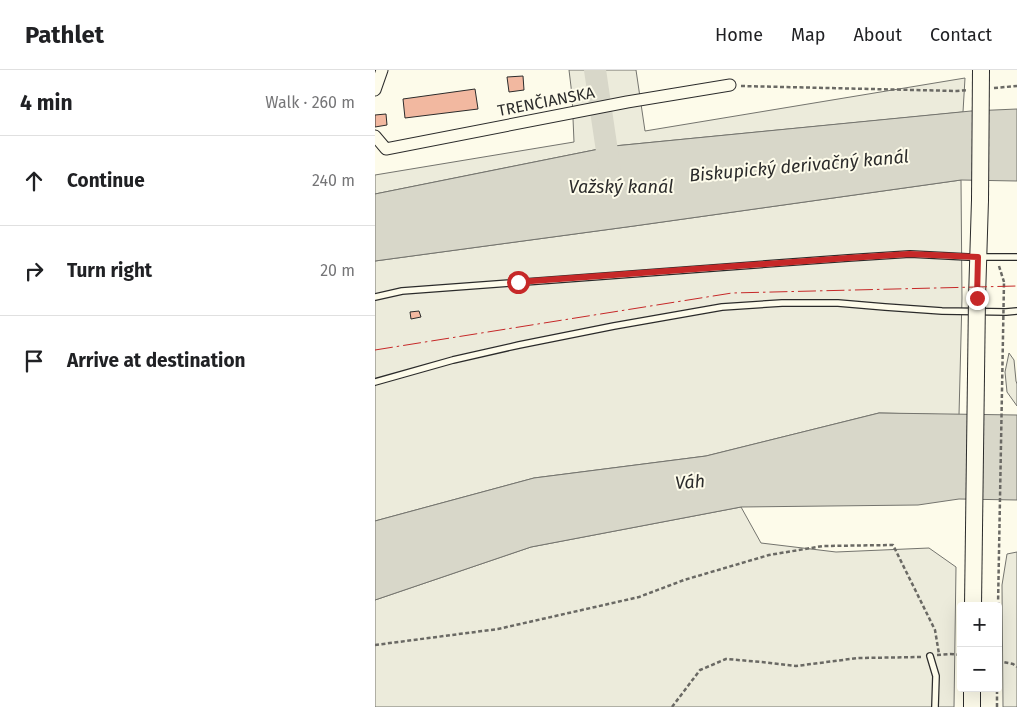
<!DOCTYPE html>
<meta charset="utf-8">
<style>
body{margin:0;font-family:"Fira Sans",sans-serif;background:#f2f2f2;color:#202124}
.controls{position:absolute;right:15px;bottom:15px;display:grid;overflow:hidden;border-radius:5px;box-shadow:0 5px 20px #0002}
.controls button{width:45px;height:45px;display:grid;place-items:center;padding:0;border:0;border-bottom:1px solid #e0e0e0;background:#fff;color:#202124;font:25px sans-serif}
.stop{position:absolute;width:15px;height:15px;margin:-11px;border:4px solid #c62828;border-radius:50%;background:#fff}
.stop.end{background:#c62828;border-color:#fff;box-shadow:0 1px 5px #0008}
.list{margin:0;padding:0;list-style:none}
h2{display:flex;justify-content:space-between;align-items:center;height:65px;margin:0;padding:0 20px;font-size:21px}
h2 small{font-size:16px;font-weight:400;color:#757577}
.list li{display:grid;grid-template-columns:32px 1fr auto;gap:15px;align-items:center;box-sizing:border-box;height:90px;padding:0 20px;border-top:1px solid #e0e0e0}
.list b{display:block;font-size:19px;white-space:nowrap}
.list em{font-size:16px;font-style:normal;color:#757577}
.icon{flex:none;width:28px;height:28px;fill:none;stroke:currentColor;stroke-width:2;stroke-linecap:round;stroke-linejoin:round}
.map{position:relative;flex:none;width:642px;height:637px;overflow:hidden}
header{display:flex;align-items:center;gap:30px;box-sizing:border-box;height:70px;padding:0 25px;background:#fff;border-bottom:1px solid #e0e0e0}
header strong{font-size:24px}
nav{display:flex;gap:28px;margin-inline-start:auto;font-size:18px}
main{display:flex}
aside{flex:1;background:#fff}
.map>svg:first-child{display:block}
</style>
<header>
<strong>Pathlet</strong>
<nav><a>Home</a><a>Map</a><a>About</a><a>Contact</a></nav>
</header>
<main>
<aside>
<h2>4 min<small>Walk · 260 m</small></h2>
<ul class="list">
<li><svg class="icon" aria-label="ahead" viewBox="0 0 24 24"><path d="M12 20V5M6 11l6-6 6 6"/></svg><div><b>Continue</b></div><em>240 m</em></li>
<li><svg class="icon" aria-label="right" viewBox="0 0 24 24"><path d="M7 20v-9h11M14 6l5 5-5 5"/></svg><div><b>Turn right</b></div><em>20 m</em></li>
<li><svg class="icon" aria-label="arrive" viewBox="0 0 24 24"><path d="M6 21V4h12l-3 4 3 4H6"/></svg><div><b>Arrive at destination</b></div></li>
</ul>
</aside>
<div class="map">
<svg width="642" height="637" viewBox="0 0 642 637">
<rect width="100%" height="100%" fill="#fdfbea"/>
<g fill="#ecebdb" stroke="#74746e">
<polygon points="194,0 261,0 270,61 590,8 588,42 239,76 0,124 0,105 199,72 197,25"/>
<polygon points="586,110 587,228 584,345 504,343 331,386 159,408 0,451 0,191 259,156"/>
<polygon points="634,283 639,290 641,311 642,314 642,336 632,322 630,302"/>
<polygon points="366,437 386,473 461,482 554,478 581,497 579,637 0,637 0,530 156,477"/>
<polygon points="642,482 642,637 628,637 627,515 632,484"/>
</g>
<g fill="#d8d7c9" stroke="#74746e">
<polygon points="642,39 642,111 586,110 259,156 0,191 0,124 239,76 596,41"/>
<polygon points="504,343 642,345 642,430 584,429 543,435 366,437 156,477 0,530 0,451 159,408 331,386"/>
</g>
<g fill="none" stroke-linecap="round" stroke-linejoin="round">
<polyline stroke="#d8d7c9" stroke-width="22" points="220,0 236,108"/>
</g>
<g fill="#f2b8a0" stroke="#2b2b2b">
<polygon points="148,6 149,20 134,22 132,7"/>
<polygon points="100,19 103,39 30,48 28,29"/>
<polygon points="11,44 12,55 0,57 0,45"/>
<polygon points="44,241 46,247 36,249 35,242"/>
</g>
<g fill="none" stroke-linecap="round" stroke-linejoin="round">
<g stroke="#2b2b2b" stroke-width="8">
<g id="service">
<polyline points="0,227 27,221 473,188 535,184 593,187 642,187"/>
<polyline points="0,312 78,290 144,275 239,256 347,237 407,233 463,233 510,237 567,241 631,242 642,241"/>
<polyline points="555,586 561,606 560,637"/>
</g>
</g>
<g stroke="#2b2b2b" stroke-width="13">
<g id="minor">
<polyline points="0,20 7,0"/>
<polyline points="0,66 11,79 252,32 355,15"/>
</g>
</g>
<g stroke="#2b2b2b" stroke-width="18">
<g id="secondary">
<polyline points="602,228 605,130"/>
<polyline points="597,637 597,618"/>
</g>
</g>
<g stroke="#6a6964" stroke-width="2.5" stroke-dasharray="4 2.5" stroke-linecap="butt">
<polyline points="366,16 582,21 593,20"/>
<polyline points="619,18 642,16"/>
<polyline points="624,196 629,212"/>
<polyline points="0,575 123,559 198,542 264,527 309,510 394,485 448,476 518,475 560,560 564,584"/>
<polyline points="562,585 575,584 586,585"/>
<polyline points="623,591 638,594 642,597"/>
<polyline points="297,637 325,600 351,589 387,592 421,596 483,588 547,587"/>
<polyline points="622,637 622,618"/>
</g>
<use href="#service" stroke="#fdfbea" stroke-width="5.5"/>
<use href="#minor" stroke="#fdfbea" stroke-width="11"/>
<use href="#secondary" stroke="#fdfbea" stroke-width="16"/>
<g stroke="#2b2b2b" stroke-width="18" stroke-linecap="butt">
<g id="secondary-bridge">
<polyline points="605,130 606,0"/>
<polyline points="598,536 602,228"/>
</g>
</g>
<polyline stroke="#6a6964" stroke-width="2.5" stroke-dasharray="4 2.5" stroke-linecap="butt" points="623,536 629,212"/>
<use href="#secondary-bridge" stroke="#fdfbea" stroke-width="16"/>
<polyline stroke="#c62828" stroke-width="1" stroke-dasharray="18 4 2.5 4" stroke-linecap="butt" points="0,280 357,223 642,216"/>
</g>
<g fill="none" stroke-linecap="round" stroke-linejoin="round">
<polyline stroke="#c62828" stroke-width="6" points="143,212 473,188 534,184 603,187 602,228"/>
</g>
<g text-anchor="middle" stroke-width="4" stroke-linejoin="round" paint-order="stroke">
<g font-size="16" fill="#2b2b2b" stroke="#fdfbea">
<text transform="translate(171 31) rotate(-11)" y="6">TRENČIANSKA</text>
</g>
<g font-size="18" font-style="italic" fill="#2b2b2b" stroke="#fdfbea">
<text transform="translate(424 96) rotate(-5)" y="6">Biskupický derivačný kanál</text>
<text x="246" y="123">Važský kanál</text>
<text transform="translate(315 412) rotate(-4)" y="6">Váh</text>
</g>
</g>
</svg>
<div class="controls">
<button>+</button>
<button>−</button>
</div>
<div class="stop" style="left:143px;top:212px"></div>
<div class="stop end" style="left:602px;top:228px"></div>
</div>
</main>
